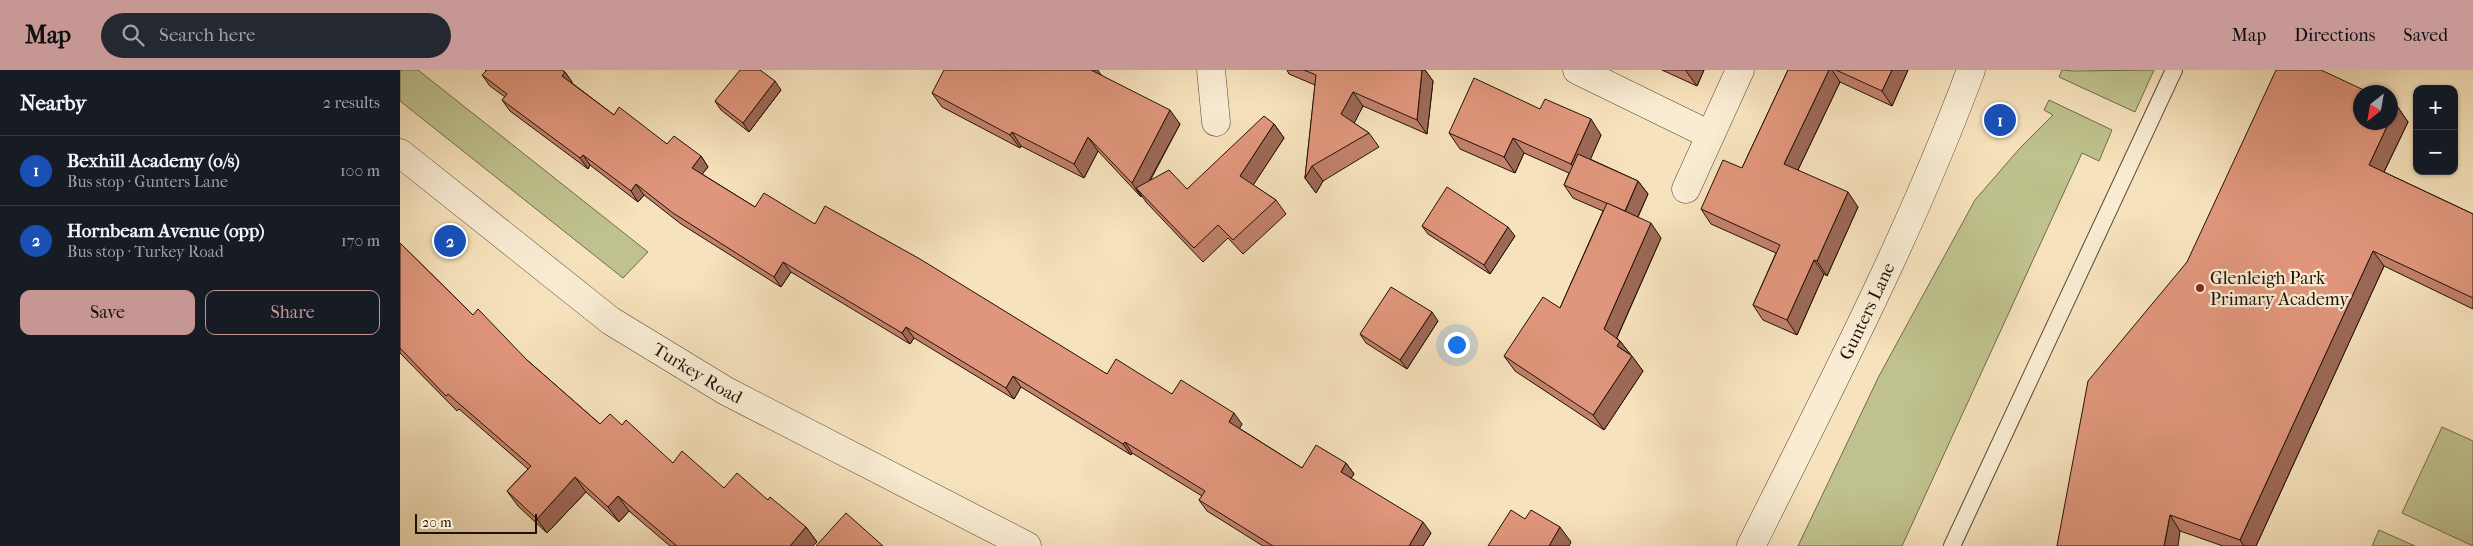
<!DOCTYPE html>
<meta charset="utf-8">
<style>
body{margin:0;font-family:"IM FELL French Canon",serif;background:#242831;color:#f1f3f6}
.controls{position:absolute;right:15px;top:15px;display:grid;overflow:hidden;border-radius:10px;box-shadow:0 1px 4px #0004}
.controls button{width:45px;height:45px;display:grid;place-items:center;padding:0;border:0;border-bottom:1px solid #363941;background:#171b24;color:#f1f3f6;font:25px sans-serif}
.compass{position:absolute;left:1953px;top:15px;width:45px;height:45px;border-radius:50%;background:#171b24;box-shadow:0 1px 4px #0004;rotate:211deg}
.scale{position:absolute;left:15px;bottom:12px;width:122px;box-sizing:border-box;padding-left:5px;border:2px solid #231108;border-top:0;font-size:14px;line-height:18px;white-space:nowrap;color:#231108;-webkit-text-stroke:4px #f9ecd3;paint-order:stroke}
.you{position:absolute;left:1056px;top:274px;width:18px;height:18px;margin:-12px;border:4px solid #fff;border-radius:50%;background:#1a73e8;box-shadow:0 0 0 8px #1a73e833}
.badge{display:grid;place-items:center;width:32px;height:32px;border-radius:50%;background:#c59692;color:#fff;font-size:16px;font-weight:700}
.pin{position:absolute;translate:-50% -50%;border:2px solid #fff;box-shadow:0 1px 5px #0006}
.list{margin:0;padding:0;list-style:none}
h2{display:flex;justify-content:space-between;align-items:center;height:65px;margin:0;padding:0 20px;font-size:21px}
h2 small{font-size:16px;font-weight:400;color:#9ea1a6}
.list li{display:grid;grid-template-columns:32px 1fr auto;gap:15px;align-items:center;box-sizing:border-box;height:70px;padding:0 20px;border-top:1px solid #363941}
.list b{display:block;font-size:19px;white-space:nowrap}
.list p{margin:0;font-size:16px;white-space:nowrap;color:#9ea1a6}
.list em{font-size:16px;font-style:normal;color:#9ea1a6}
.actions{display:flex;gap:10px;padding:15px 20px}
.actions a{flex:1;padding:11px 0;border:1px solid #c59692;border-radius:10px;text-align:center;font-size:18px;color:#c59692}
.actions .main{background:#c59692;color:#111}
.icon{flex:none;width:28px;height:28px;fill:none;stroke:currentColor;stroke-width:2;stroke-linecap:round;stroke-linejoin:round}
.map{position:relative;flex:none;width:2073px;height:476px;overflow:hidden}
header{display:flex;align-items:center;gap:30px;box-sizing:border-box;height:70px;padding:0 25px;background:#c59692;color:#111}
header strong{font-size:24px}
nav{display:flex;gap:28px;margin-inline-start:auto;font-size:18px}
.search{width:350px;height:45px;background:#242831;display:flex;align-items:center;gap:12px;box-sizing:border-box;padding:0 18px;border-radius:28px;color:#9ea1a6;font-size:19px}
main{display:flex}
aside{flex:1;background:#171b24}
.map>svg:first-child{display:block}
</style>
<header>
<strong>Map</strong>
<div class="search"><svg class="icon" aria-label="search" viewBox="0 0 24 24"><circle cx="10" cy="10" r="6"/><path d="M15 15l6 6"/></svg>Search here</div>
<nav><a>Map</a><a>Directions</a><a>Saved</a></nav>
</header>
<main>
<aside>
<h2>Nearby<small>2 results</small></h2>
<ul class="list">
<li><span class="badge" style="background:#1a4fb4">1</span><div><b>Bexhill Academy (o/s)</b><p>Bus stop · Gunters Lane</p></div><em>100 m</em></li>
<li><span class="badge" style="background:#1a4fb4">2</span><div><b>Hornbeam Avenue (opp)</b><p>Bus stop · Turkey Road</p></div><em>170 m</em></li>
</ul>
<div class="actions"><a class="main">Save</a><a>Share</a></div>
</aside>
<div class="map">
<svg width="2073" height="476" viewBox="0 0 2073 476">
<rect width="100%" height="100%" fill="#f6e2bc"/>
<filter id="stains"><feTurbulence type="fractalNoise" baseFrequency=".004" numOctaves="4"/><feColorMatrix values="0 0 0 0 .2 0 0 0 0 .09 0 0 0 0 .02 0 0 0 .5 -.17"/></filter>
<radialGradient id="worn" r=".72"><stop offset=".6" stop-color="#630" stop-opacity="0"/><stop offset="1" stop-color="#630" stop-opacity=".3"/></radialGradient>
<g fill="#bfc28e" stroke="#716a4b">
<polygon points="0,0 18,0 248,182 223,208 0,31"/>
<polygon points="1662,0 1673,1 1754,0 1735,42 1659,7"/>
<polygon points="1649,30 1712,60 1699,91 1682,83 1502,476 1398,476 1479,306 1575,130 1620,78 1653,45 1644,40"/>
<polygon points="2042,357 2073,371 2073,476 2002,443"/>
<polygon points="1979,460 2015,476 1972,476"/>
</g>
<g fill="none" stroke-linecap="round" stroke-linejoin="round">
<g stroke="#584535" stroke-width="18">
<polyline id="service" points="1552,476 1774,0"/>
</g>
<g stroke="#584535" stroke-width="29">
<g id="minor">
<polyline points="811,0 816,52"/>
<polyline points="1177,0 1310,65"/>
<polyline points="1286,119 1340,0"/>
</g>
</g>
<g stroke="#584535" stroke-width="29">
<g id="tertiary">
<path id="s1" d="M0,83l211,168 115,70 301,155"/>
<path id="s2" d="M1351,476c78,-156 159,-312 220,-476"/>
</g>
</g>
<use href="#service" stroke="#f9ecd3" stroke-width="16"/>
<use href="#minor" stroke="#f9ecd3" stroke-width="28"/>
<use href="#tertiary" stroke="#f9ecd3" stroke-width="28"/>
</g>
<g fill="#c1816b" stroke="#231108">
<polygon points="85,0 162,0 165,2 172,12 172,13 214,45 267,74 301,86 308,97 302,104 355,137 415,154 707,304 772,324 842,354 839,358 902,398 946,393 954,404 951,408 1031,463 1023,476 863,476 807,441 799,430 802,426 732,383 731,385 621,317 614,329 514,268 510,274 391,202 381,217 281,154 244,125 238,132 190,95 188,99 110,41 102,30 105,27 90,16 82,5 86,1"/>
<polygon points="887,0 1025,0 1033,11 1027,64 963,36 954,53 969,63 979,77 923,111 916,123 905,108 915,15 889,4"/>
<polygon points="1262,0 1304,0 1297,16"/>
<polygon points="1388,0 1508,0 1492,36 1440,12 1398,100 1458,137 1427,206 1424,204 1397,265 1363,250 1353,235 1376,183 1311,154 1301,139 1342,98"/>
<polygon points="701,5 780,54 750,111 787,119 874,54 884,68 853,115 876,130 886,144 843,184 828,168 803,192 746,132 742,126 741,127 698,81 684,108 621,76 620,78 542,37 532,23"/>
<polygon points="381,20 349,62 321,40 315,31"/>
<polygon points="1997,36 2008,52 1984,102 2073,144 2073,239 1984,196 1856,476 1823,476 1780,461 1657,476 1787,192"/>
<polygon points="1140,39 1201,65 1190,89 1238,111 1248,124 1238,147 1261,168 1217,268 1220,271 1243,301 1204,360 1115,301 1104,286 1160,238 1203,141 1173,128 1164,115 1169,103 1124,83 1115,103 1060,79 1049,63"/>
<polygon points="1022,156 1115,166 1090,204 1028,164"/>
<polygon points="0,173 73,245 127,290 200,354 222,355 273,393 324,418 368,430 406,457 417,472 413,476 270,476 229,441 219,452 186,422 147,463 118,436 107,421 128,399 59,339 57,341 0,283"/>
<polygon points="1038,251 1007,299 966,273 960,264"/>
</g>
<g fill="#9d6957" stroke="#231108">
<polygon points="689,0 698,0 701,5"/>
<polygon points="1022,0 1025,0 1033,11 1027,64 1017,50"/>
<polygon points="1286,0 1304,0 1297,16 1286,1"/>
<polygon points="1429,0 1432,0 1440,12 1394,108 1384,94"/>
<polygon points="1492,0 1508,0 1492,36 1482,21"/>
<polygon points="165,2 172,12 169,16 162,6"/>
<polygon points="375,11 381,20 349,62 343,53"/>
<polygon points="953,22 963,36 951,59 941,44"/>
<polygon points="1997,36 2008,52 1980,110 1969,95 1989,52 1990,52 1990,50"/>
<polygon points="770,40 780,54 742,124 736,118 742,126 741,127 732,113"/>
<polygon points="1191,49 1201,65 1182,109 1171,94"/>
<polygon points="874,54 884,68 850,120 840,106"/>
<polygon points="612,62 621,76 620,78 610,65"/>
<polygon points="688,67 698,81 684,108 674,94"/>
<polygon points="1113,68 1124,83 1115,103 1104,87"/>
<polygon points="183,85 190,95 188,99 180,88"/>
<polygon points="301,86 308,97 299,108 292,98"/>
<polygon points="912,96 923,111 916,123 905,108"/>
<polygon points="1238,111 1248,124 1234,155 1225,142"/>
<polygon points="236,114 244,125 238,132 231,121"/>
<polygon points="1448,122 1458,137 1427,206 1417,191"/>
<polygon points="1251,153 1261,168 1214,274 1204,259"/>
<polygon points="1108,157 1115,166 1090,204 1084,195"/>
<polygon points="1973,181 1984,196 1856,476 1844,476 1840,470"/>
<polygon points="1414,190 1424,204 1397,265 1387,250"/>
<polygon points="383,192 391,202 381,217 374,207"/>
<polygon points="1032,242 1038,251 1007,299 1000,290"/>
<polygon points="506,257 514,268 510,274 502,263"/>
<polygon points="1220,271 1231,285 1217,276"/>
<polygon points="1232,286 1243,301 1204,360 1193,345"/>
<polygon points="613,306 621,317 614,329 606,318"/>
<polygon points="834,343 842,354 837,363 829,352"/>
<polygon points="725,372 732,383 731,385 723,374"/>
<polygon points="946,393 954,404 948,413 941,402"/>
<polygon points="175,407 186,422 147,463 137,449"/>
<polygon points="218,426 229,441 219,452 208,437"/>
<polygon points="1770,445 1780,461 1778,476 1764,476"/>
<polygon points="1023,452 1031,463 1023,476 1009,476"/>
<polygon points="406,457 417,472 413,476 390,476"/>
<polygon points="1160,457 1171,472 1169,476 1149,476"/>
</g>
<g fill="#e0967c" stroke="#231108">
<polygon points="87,0 162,0 165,2 162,6 214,45 219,37 267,74 274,66 301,86 292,98 355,137 364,123 415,154 425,136 520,189 707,304 716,289 772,324 781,310 834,343 829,352 902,398 916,375 946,393 941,402 1023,452 1009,476 873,476 799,430 805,421 725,372 723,374 613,306 606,318 506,257 502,263 383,192 374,207 273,143 236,114 231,121 183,85 180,88 102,30 107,24 82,5"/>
<polygon points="340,0 360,0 375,11 343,53 315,31"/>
<polygon points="544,0 691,0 770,40 732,113 688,67 674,94 612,62 610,65 532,23"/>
<polygon points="904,0 1022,0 1017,50 953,22 941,44 969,63 912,96 905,108 916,5"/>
<polygon points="1388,0 1429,0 1384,94 1448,122 1417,191 1414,190 1387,250 1353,235 1380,175 1301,139 1323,90 1342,98"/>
<polygon points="1436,0 1492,0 1482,21"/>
<polygon points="1876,0 1921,0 1968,22 1960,22 1960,52 1989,52 1969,95 2073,144 2073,228 1973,181 1840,470 1770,445 1764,476 1657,476 1688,311 1787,192"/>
<polygon points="1074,8 1140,39 1145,29 1191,49 1171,94 1113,68 1104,87 1049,63"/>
<polygon points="1990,33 1997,36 1990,50"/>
<polygon points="864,46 874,54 840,106 876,130 833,170 818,155 794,178 736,118 769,100 787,119"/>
<polygon points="1178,84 1238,111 1225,141 1164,115"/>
<polygon points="1047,117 1108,157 1084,195 1022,156"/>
<polygon points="1207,133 1251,153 1204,259 1220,271 1217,276 1232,286 1193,345 1104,286 1143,227 1160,238"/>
<polygon points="0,173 73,245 78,239 127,290 200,354 210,344 222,355 226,350 273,393 282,381 324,418 337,403 368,430 370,427 406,457 390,476 277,476 218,426 208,437 175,407 137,449 107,421 131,396 48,324 46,326 0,278"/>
<polygon points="991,217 1032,242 1000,290 960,264"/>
<polygon points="1111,440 1125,449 1131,440 1160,457 1149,476 1088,476"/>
<polygon points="446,443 483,476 416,476"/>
</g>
<circle fill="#8f2418" stroke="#f9ecd3" stroke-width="2" cx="1800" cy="218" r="5"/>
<g text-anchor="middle" stroke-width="4.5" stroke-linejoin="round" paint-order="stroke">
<g font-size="18" fill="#231108" stroke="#f9ecd3" text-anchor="start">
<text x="1810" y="214">Glenleigh Park<tspan x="1810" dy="21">Primary Academy</tspan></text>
</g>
<g font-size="18" fill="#231108" stroke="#f9ecd3">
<text dy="6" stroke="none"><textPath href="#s2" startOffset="262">Gunters Lane</textPath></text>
<text dy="6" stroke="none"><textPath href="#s1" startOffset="371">Turkey Road</textPath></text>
</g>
</g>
<rect width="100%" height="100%" filter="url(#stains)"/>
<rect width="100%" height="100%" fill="url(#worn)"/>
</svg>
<div class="controls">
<button>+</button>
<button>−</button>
</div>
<svg class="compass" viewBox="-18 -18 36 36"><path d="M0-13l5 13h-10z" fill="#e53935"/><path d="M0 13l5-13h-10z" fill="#9ea1a6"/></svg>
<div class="scale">20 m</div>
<div class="you"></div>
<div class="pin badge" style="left:1600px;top:50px;background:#1a4fb4">1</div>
<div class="pin badge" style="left:50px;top:171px;background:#1a4fb4">2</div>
</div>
</main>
